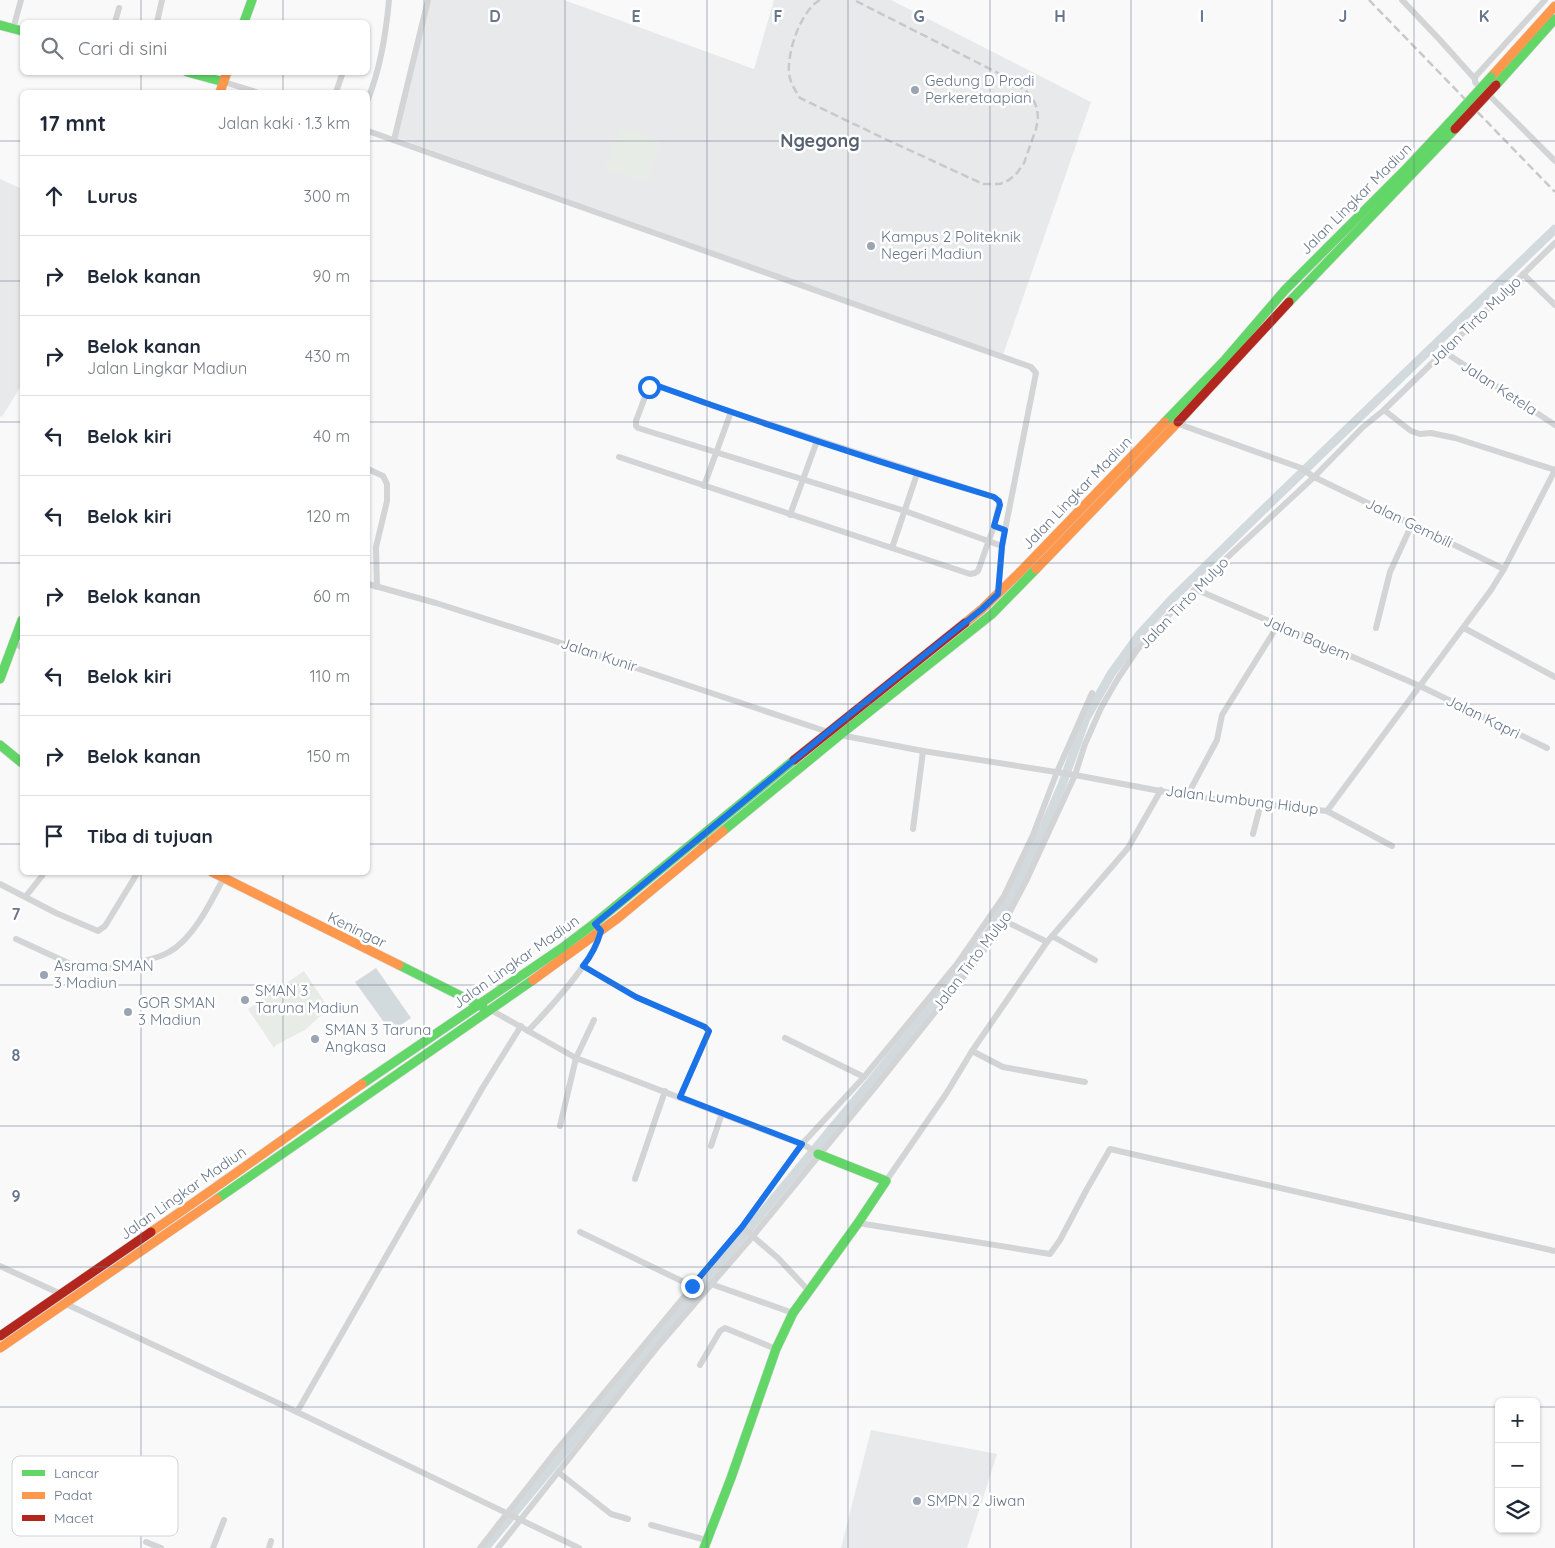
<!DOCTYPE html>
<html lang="id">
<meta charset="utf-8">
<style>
body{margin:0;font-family:Quicksand,sans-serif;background:#f2f2f3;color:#1f2937}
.controls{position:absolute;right:15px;bottom:15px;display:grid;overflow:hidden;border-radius:8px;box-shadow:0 1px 4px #0004}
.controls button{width:45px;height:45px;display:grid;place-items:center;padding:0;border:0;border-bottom:1px solid #e0e1e3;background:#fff;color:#1f2937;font:25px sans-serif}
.stop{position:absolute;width:15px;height:15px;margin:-11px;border:4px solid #1a73e8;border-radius:50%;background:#fff}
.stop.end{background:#1a73e8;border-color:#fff;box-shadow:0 1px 5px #0008}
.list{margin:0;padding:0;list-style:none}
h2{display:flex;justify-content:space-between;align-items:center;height:65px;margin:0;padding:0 20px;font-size:21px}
h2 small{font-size:16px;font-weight:400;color:#747a83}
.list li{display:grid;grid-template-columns:32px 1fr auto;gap:15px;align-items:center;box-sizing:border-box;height:80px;padding:0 20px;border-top:1px solid #e0e1e3}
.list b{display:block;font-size:19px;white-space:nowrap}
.list p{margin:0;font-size:16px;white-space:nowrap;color:#747a83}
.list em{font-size:16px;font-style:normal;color:#747a83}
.icon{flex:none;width:28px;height:28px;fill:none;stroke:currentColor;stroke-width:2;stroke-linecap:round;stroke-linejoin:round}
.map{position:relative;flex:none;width:1555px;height:1548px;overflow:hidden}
.search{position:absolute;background:#fff;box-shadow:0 1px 4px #0004;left:20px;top:20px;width:350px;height:55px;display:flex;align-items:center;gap:12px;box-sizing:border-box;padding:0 18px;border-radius:8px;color:#747a83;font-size:19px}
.panel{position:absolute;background:#fff;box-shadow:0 1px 4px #0004;left:20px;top:90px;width:350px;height:785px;border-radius:8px}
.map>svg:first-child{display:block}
</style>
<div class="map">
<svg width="1555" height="1548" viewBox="0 0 1555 1548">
<rect width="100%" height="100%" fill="#f9f9f9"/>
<g fill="#e8e9ea">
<polygon points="428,0 564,0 754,69 774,0 891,0 1091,102 1003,355 398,138 395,131"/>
<polygon points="0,179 22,189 22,384 2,417 0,416"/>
<polygon points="871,1430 997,1454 967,1548 841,1548"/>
</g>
<g fill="#e8ece7">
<polygon points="620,127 661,141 646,182 605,168"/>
<polygon points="304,971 329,1008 305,1030 276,1045 274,1048 248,1009"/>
</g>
<polygon fill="#d3dade" points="376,968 411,1018 391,1032 355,982"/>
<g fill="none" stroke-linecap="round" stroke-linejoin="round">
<g stroke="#d3dade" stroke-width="9">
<polyline points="865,1089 987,935 1006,905 1032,854 1062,785 1086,718 1111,674 1140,634 1172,599 1262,511 1555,229"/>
<polyline points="485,1548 867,1086"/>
</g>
<g stroke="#d4d6d8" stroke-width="10">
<g id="fast">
<polyline points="244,22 252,0"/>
<polyline points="0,25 22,31"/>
<polyline points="187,72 224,82"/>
<polyline points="1496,85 1555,19"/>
<polyline points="1289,302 1455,129"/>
<polyline points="1165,422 1224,361 1285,290 1405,170 1449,123"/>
<polyline points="0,679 22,620"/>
<polyline points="0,745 22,763"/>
<polyline points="723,831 840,735 992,614 1036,569"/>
<polyline points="399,965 483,1007"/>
<polyline points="362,1084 562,948 595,923 794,760"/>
<polyline points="217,1199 533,980"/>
<polyline points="704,1548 731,1478 776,1349 793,1313 858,1223 886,1181 818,1154"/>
</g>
</g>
<g stroke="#d4d6d8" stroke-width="10">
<g id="slow">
<polyline points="1491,77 1555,6"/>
<polyline points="220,92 227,72"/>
<polyline points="1036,569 1178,422"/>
<polyline points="965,623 982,609 1019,573 1165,422"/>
<polyline points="212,872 399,965"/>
<polyline points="533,980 618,918 723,831"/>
<path d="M151,1232c71,-48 140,-99 211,-148"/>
<polyline points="0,1348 217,1199"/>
</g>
</g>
<g stroke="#d4d6d8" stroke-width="10">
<g id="jam">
<polyline points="1178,422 1289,302"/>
<polyline points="794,760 965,623"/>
<polyline points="0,1336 151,1232"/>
</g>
</g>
<g stroke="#d3d4d5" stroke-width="6">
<polyline points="1402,0 1440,40 1475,79"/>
<polyline points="115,22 119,8"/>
<polyline points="157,22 162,0"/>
<polyline points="13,29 21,0"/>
<polyline points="224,82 256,92"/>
<polyline points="1483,91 1475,82 1475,77 1545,0"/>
<polyline points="336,92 343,72"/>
<polyline points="1489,95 1555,161"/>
<path d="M368,99c13,-32 18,-65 21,-99"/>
<polyline points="368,131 1031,367 1036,373 1005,530"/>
<polyline points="394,140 428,0"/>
<polyline points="1523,274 1555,305"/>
<polyline points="1443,351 1555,425"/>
<polygon points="651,385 658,386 731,412 994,497 999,501 999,505 994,526 1005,530 1002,546 905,511 638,428 636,426 636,421 648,389"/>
<polyline points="1384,410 1411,431 1420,434 1431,433 1455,438 1555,470"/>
<polyline points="1176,423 1301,468 1314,477 1504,569"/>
<polyline points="619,457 970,574 975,573 978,571 994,526"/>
<polyline points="368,469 383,476 387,484 387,501 376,547 377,587"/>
<polyline points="704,486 731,412"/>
<polyline points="790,515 817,441"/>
<polyline points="892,548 917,474"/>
<polyline points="368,584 436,603 546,638 828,732"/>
<polyline points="1195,589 1420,686 1547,748"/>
<polyline points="998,594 1002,546"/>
<polyline points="1376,628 1390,572 1412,524"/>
<polyline points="1464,628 1555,677"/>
<polyline points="13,643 22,647"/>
<polyline points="840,735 923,751 1075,775 1187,796 1327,811 1491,590 1504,569 1555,470"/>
<polyline points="1187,796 1217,740 1222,715 1278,625"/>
<polyline points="1327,811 1392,846"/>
<polyline points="913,829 923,751"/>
<polyline points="1253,834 1261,803"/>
<polyline points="0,884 56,913 98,931 105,926 138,872"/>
<polyline points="26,896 42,876 43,872"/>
<polyline points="1005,921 1047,942"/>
<polyline points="1052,936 1095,960"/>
<path d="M16,939l63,29c20,2 38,0 57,-5 11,-3 23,-5 33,-11 24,-13 42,-50 54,-73"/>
<polyline points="583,966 636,997 705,1027 709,1031 680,1097"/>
<polyline points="491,1010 576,1058 806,1146 818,1154"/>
<path d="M528,1031c20,-21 70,-74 72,-101"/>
<polyline points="785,1038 864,1077"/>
<polyline points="972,1051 1003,1067 1085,1082"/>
<polyline points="560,1126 576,1058 594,1020"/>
<polyline points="711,1146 722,1113"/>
<polyline points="635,1179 665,1091"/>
<polyline points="886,1181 946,1094 972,1051 1047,942 1128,848 1161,790"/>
<polyline points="858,1223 1050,1254 1060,1240 1087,1189 1110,1149 1555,1251"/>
<polyline points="742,1227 778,1258 809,1291"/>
<polyline points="580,1232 692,1286"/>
<polyline points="0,1266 61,1294"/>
<polyline points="711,1284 793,1313"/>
<polyline points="64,1303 297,1412 579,1548"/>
<polyline points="700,1365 720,1331 725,1328 776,1349"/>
<polyline points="297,1412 483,1087 521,1026"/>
<polyline points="558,1472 611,1514 628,1519"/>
<polyline points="651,1525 706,1540"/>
<polyline points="146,1542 161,1548"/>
<polyline points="213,1548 224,1520"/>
<polyline points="269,1548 271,1541"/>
<polyline points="480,1548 556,1451 742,1227 802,1144 864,1077 957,964 1004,896 1033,835 1057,772 1092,693"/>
<polyline points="498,1548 659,1345 753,1236 876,1086 976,961 1005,921 1027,879 1075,775 1085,744 1101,708 1117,680 1137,650 1163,621 1218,566 1314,477 1363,427 1384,410 1555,243"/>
</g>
<use href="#fast" stroke="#63d668" stroke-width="9"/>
<use href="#slow" stroke="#ff974d" stroke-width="9"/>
<use href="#jam" stroke="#b3261e" stroke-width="9"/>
<g stroke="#c9c9cb" stroke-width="2.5" stroke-dasharray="8 4" stroke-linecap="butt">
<path d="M820,0c-19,10 -33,52 -31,73 1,10 6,17 11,25l83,40 100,46h17l9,-4 8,-7 7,-10 12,-34 2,-10 -1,-11 -5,-11 -7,-7 -27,-17 -144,-73"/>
<polyline points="1369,0 1555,192"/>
</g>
<g stroke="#d4d6d8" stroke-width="10" stroke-linecap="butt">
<polyline id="fast-bridge" points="1449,123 1491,77"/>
</g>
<g stroke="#d4d6d8" stroke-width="10" stroke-linecap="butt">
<polyline id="jam-bridge" points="1455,129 1496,85"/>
</g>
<use href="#fast-bridge" stroke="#63d668" stroke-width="9"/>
<use href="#jam-bridge" stroke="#b3261e" stroke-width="9"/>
</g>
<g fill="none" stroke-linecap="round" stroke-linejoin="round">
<path stroke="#1a73e8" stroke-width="6" d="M649,387l5,-2 4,1c111,40 223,77 336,111l5,4 1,4 -6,21 11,4 -3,16 -4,48 -16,15 -154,123 -233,192 6,7c-4,14 -9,24 -18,35l53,31 69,30 4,4 -29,66 122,47 -60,83 -50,59"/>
</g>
<path fill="none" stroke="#67768b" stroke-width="1" stroke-opacity="0.55" d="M141,0v22M283,0v22M424,0v1548M565,0v1548M707,0v1548M848,0v1548M990,0v1548M1131,0v1548M1272,0v1548M1414,0v1548M141,72v20M283,72v20M0,141h22M368,141h1187M0,281h22M368,281h1187M0,422h22M368,422h1187M0,563h22M368,563h1187M0,704h22M368,704h1187M0,844h22M368,844h1187M141,872v676M283,872v676M0,985h1555M0,1126h1555M0,1267h1555M0,1407h1499M1536,1407h19"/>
<g fill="#9aa4b2" stroke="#fff" stroke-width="2">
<circle cx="915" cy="90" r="5"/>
<circle cx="871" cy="246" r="5"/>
<circle cx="44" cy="975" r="5"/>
<circle cx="245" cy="1000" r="5"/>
<circle cx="128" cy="1012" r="5"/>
<circle cx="315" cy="1039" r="5"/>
<circle cx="917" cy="1501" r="5"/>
</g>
<g text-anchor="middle" stroke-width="5" stroke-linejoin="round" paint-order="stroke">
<g font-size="15" fill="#67768b" stroke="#fff" text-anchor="start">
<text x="925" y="86">Gedung D Prodi<tspan x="925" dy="17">Perkeretaapian</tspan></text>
<text x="881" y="242">Kampus 2 Politeknik<tspan x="881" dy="17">Negeri Madiun</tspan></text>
<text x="54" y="971">Asrama SMAN<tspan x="54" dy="17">3 Madiun</tspan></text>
<text x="255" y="996">SMAN 3<tspan x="255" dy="17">Taruna Madiun</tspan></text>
<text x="138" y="1008">GOR SMAN<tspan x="138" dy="17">3 Madiun</tspan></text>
<text x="325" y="1035">SMAN 3 Taruna<tspan x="325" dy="17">Angkasa</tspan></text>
<text x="927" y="1506">SMPN 2 Jiwan</text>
</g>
<g font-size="15" fill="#67768b" stroke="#fff">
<text transform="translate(1356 199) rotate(-45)" y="5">Jalan Lingkar Madiun</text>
<text transform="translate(1475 321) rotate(-44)" y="5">Jalan Tirto Mulyo</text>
<text transform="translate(1499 388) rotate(33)" y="5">Jalan Ketela</text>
<text transform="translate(1077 493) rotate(-46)" y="5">Jalan Lingkar Madiun</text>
<text transform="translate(1409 523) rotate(26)" y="5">Jalan Gembili</text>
<text transform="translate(1184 603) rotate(-46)" y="5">Jalan Tirto Mulyo</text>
<text transform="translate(1307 638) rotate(23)" y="5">Jalan Bayem</text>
<text transform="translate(599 655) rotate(18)" y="5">Jalan Kunir</text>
<text transform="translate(1483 717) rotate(26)" y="5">Jalan Kapri</text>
<text transform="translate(1242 800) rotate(7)" y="5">Jalan Lumbung Hidup</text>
<text transform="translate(357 930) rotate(26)" y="5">Keningar</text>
<text transform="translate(972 961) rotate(-53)" y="5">Jalan Tirto Mulyo</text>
<text transform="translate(516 962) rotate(-35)" y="5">Jalan Lingkar Madiun</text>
<text transform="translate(183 1193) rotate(-35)" y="5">Jalan Lingkar Madiun</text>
</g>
<g font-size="18" font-weight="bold" fill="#556170" stroke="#fff">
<text x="820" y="147">Ngegong</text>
</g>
</g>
<rect x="12" y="1456" width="166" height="80" rx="8" fill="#fff" stroke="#d1d6dc" stroke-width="1"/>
<rect x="22" y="1470" width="23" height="6" fill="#63d668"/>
<rect x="22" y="1492" width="23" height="7" fill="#ff974d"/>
<rect x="22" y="1515" width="23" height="6" fill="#b3261e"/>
<g font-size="14" fill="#67768b">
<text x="54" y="1478">Lancar</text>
<text x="54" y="1500">Padat</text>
<text x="54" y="1523">Macet</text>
</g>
<g font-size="16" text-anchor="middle" font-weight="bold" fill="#67768b" stroke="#fff" stroke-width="5" stroke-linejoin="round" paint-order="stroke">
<text x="495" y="22">D</text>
<text x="636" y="22">E</text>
<text x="778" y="22">F</text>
<text x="919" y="22">G</text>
<text x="1060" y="22">H</text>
<text x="1202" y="22">I</text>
<text x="1343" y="22">J</text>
<text x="1484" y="22">K</text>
<text x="16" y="920">7</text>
<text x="16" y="1061">8</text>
<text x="16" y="1202">9</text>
</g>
</svg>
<div class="controls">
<button>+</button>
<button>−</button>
<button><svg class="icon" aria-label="layers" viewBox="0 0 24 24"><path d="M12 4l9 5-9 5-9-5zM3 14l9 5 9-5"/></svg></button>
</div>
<div class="stop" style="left:649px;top:387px"></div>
<div class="stop end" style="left:692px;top:1286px"></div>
<div class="search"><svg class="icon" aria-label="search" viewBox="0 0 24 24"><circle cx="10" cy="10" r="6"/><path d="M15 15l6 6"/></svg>Cari di sini</div>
<section class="panel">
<h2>17 mnt<small>Jalan kaki · 1.3 km</small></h2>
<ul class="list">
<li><svg class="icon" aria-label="ahead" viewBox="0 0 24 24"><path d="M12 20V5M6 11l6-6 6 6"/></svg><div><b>Lurus</b></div><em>300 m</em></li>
<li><svg class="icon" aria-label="right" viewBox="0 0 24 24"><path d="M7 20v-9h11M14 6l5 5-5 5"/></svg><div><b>Belok kanan</b></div><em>90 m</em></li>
<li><svg class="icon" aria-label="right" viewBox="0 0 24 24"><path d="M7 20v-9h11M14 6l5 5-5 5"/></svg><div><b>Belok kanan</b><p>Jalan Lingkar Madiun</p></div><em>430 m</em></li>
<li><svg class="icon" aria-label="left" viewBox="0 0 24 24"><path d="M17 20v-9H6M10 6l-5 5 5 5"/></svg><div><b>Belok kiri</b></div><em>40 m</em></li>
<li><svg class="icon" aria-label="left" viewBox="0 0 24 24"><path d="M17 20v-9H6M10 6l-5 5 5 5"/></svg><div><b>Belok kiri</b></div><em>120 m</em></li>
<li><svg class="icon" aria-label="right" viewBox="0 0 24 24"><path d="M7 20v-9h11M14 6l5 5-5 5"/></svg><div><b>Belok kanan</b></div><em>60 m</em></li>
<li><svg class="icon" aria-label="left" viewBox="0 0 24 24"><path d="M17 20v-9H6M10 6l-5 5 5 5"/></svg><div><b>Belok kiri</b></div><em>110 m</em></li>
<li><svg class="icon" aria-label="right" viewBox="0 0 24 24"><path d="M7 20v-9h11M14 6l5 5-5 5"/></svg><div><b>Belok kanan</b></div><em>150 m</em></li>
<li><svg class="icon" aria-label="arrive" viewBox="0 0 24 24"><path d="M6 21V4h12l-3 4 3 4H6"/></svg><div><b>Tiba di tujuan</b></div></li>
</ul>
</section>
</div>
